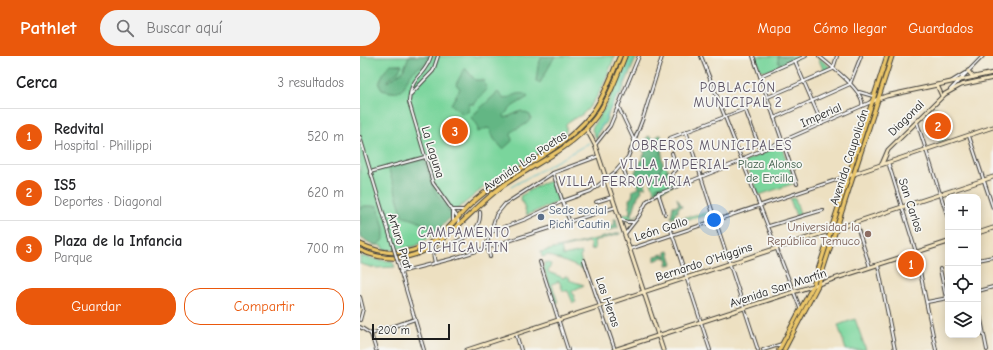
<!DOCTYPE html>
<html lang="es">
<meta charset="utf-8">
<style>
body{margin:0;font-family:"Comic Neue",sans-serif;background:#f2f2f2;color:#202124}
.controls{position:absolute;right:12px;bottom:12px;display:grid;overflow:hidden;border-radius:8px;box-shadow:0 2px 10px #0003}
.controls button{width:36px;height:36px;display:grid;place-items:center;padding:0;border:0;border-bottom:1px solid #e0e0e0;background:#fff;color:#202124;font:20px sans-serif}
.scale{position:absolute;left:12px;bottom:10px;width:78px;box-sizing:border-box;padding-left:4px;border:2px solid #1c1c1c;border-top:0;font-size:11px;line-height:14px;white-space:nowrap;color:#1c1c1c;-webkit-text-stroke:3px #f6f6f2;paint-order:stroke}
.you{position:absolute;left:354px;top:164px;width:14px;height:14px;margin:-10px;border:3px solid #fff;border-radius:50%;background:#1a73e8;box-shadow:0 0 0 6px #1a73e833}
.badge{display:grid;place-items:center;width:26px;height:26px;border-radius:50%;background:#ea580c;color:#fff;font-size:13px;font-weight:700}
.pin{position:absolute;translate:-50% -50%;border:2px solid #fff;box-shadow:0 1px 4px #0006}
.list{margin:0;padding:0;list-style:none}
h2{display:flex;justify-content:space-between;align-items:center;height:52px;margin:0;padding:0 16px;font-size:17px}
h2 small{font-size:13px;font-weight:400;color:#757577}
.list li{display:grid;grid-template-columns:26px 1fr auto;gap:12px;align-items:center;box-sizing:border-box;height:56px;padding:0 16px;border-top:1px solid #e0e0e0}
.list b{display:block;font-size:15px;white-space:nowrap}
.list p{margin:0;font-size:13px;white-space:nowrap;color:#757577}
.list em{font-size:13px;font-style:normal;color:#757577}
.actions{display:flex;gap:8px;padding:12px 16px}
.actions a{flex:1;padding:9px 0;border:1px solid #ea580c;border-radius:16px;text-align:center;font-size:14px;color:#ea580c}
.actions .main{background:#ea580c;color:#fff}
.icon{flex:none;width:22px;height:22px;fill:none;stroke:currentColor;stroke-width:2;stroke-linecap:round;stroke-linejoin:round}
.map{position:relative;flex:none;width:633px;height:294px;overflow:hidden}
header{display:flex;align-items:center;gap:24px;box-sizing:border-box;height:56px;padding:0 20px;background:#ea580c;color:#fff}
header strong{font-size:19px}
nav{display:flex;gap:22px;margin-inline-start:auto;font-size:14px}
.search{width:280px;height:36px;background:#f2f2f2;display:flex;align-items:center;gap:10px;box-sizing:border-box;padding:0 14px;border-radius:22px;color:#757577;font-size:15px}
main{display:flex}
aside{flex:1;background:#fff}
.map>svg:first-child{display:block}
</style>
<header>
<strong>Pathlet</strong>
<div class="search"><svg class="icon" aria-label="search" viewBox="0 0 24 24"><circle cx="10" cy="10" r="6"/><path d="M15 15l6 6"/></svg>Buscar aquí</div>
<nav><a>Mapa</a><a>Cómo llegar</a><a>Guardados</a></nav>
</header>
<main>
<aside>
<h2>Cerca<small>3 resultados</small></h2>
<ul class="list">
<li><span class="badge">1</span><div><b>Redvital</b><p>Hospital · Phillippi</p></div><em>520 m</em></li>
<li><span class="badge">2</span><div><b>IS5</b><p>Deportes · Diagonal</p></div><em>620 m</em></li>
<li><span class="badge">3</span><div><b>Plaza de la Infancia</b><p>Parque</p></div><em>700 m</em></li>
</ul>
<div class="actions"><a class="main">Guardar</a><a>Compartir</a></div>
</aside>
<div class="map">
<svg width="633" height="294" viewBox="0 0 633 294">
<rect width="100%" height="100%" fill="#f6f6f2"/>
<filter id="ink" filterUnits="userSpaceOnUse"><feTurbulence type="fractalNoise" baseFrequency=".025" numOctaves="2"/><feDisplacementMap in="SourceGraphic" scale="8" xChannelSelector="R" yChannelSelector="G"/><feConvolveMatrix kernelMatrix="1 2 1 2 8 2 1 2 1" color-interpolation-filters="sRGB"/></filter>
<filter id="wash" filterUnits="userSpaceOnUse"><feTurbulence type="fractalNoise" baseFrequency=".012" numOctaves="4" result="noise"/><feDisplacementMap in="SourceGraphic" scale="16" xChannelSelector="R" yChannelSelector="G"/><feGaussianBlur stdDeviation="0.9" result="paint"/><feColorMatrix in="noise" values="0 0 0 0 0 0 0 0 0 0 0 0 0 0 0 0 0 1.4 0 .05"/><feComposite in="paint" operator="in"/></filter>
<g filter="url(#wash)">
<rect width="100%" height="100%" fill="#ede0c1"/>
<g fill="#7ad59c" stroke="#4b785c">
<path d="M0,0h255c-9,22 -14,40 -31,57 -5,5 -13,5 -18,11v7l-7,10 -65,38 -34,28 -24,26 -20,13 -24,4 -8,-1 -1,-3 -10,-1 -13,-9z"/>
<polygon points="268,0 277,0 260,40 258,39 250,53 246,66 238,76 237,84 232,74 233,70 247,48"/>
<polygon points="395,0 442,0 408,15 400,14"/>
<polygon points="457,0 471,12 464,15"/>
<polygon points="576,50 587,83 579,86 569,56"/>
<polygon points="421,89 435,127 399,139 385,105"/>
<polygon points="305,109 308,113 305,115 309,122 309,128 307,130 298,130 295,137 289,120 291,119 298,120 298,117 301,111"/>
<polygon points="191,125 194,137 196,137 200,145 167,159 160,140 181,128"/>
<polygon points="435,142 440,158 436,160 430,143"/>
<polygon points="348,156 351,159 311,166 312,164"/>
<polygon points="270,157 272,162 279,158 271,164 262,161 261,160"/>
<polygon points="260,177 260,178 234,185 235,193 230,194 231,189 228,186 201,192 203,200 221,196 222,199 220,200 223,213 188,199 182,201 181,196"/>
<polygon points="0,200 19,204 32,205 35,211 15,212 0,208"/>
<polygon points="185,206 191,208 188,216 204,222 205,220 210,222 209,224 224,229 212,235 216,246 213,247 208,235 203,235 199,225 192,228 198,247 196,248 183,211"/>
<polygon points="495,263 506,294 486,294 478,269"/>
</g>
<g fill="#63b684" stroke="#406950">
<path d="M49,0h20c-3,9 -8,9 -15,15 -14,12 -4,27 -32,19l-3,-5c2,-9 6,-15 12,-21l11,1 -4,7 -10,7 -1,3 16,-11z"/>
<polygon points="182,0 195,0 180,27 176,25 178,10"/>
<polygon points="418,0 431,0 428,5 420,8 418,5"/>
<path d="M105,12l10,12h8l4,9c-4,7 -10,8 -13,15h-5v7l-6,3 -12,-10 9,-15 -4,-5z"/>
<path d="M138,36l6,7c9,-2 17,-10 24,-2l-15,9 -9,9 1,3 16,-7 9,4 1,3c-5,10 -15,8 -20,15l1,8 -9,8 -9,-10 -4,-10 -3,-1 -9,4 -1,-8 -6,-6 3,-4z"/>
<polygon points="299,79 301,79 303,89 301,91 303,108 298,119 301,120 302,123 298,126 296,123 291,123 290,119 286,124 285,132 281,131 282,135 278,140 272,159 270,159 269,143 272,141 273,134 279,132 275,116 285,97 282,93 288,80 294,83"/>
<path d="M63,102l11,32 18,26 -18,18c-8,-10 -18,-15 -31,-17l-15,-50z"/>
<polygon points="308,113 309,118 312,119 313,130 297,136 296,131 298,130 307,130 309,128 309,122 305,115"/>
<polygon points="317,142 322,150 318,152 318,156 315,157 315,161 311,162 313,150 319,149"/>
<polygon points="4,150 18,150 24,172 24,183 17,189 8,186 0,180 0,152"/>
<polygon points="254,163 256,163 258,172 247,175 249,170 254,169"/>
<polygon points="309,195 313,208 307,209 308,203 303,201 295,205 295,200 303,198 306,201 306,196"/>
</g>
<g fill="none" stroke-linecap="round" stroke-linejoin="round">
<g stroke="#4cbac6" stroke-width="1">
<polyline points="236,79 261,33 274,0"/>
<polyline points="151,131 229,87"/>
</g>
</g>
</g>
<g filter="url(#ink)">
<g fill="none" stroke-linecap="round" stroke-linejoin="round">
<g stroke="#3b3935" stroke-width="4">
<g id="street">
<path d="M71,0c-6,21 -20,18 -22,46l24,81 25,35 1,7"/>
<polyline points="341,0 440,252"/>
<polyline points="393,0 437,128"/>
<path d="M459,0c10,9 47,36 43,50"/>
<polyline points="435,5 462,68"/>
<polyline points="400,20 446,0"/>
<polyline points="592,25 605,17"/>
<polyline points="590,34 623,0"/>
<polyline points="499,36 513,40"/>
<polyline points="50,39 73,15 78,0"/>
<polyline points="408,41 473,13 477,0"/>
<polyline points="258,50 274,84"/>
<polyline points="414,62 490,28 501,0"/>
<polyline points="557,66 588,162"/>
<polyline points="326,75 398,294"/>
<polyline points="609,80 633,152"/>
<polyline points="0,81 33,190"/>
<polyline points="310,82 385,53 401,95"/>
<polyline points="235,89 250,70 279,0"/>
<polyline points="312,97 317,113 312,118 317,130"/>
<polyline points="528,106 556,196 576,294"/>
<polyline points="262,109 269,128"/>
<polyline points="10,116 65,101"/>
<polyline points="193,117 210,167"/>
<polyline points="298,137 305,158"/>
<polyline points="236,146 252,141"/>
<polyline points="92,154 104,154"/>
<polyline points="260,163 267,166 273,166"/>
<polyline points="93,165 93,156"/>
<polyline points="496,167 510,211"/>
<polyline points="409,170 463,154"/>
<polyline points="310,171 350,294"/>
<polyline points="131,176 166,163 203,145 231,135 255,116 268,101 283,62 302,1"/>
<polyline points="265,178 279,160 287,145 296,139 383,104 386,101 511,46"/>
<polyline points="270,193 488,120"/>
<polyline points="130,201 127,187 136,159 145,148 193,117 239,100"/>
<polyline points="224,204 255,294"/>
<polyline points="618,204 633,201"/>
<polyline points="180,206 208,294"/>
<path d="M75,207l-2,-10c16,-11 50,-15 47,-41"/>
<polyline points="518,209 535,294"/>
<polyline points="39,210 64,294"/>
<polyline points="580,213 586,242"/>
<polyline points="40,216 91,203 256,151"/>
<polyline points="618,235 633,231"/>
<polyline points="0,241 3,253 0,264"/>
<polyline points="567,246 588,242"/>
<polyline points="618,249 627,294"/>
<polyline points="0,271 11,278"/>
<polyline points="11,278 55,263"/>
<polyline points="11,278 16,294"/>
<polyline points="156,278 161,294"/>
<polyline points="403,294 422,288"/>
</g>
</g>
<g stroke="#3b3935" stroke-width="5">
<g id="secondary">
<polyline points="608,15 613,21"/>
<polyline points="577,29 582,40"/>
<polyline points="511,46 526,40 633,17"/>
<polyline points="226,72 235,89 303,294"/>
<polyline points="522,108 528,94 585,38 601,29 633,22"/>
<polyline points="488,120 633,71"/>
<polyline points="618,177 633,172"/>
<polyline points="107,294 633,121"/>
<polyline points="254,294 588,186"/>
</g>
</g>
<g stroke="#3b3935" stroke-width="5.5">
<g id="primary">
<polyline points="480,123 483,124 486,127"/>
<path d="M0,188c19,9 39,12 59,4 23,-8 35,-28 52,-44 37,-34 87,-49 119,-88 14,-18 21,-40 30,-60"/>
<path d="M0,194c67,31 99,-34 144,-65 30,-21 63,-34 87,-62 16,-19 25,-44 34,-67"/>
<polyline points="419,294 453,230 527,0"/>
<polyline points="424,294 458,229 532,0"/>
</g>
</g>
<use href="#street" stroke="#fff" stroke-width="2"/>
<use href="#secondary" stroke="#f7e8c3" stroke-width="3"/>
<use href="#primary" stroke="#ebc669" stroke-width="3.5"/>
<g stroke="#3b3935" stroke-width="4" stroke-linecap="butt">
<polyline id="street-bridge" points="33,190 39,210"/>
</g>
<use href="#street-bridge" stroke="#fff" stroke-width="2"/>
</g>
</g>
<circle fill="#5c6f8a" stroke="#f6f6f2" stroke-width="1.5" cx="181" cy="161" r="4"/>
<circle fill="#8d6e63" stroke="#f6f6f2" stroke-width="1.5" cx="508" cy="178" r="4"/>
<g text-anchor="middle" stroke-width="3.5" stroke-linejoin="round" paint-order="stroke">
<g font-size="12" fill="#1c1c1c" stroke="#f6f6f2">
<text transform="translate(461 59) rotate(-24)" y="4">Imperial</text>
<text transform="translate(546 62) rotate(-45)" y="4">Diagonal</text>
<text transform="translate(73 96) rotate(73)" y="4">La Laguna</text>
<text transform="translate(489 101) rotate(-72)" y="4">Avenida Caupolicán</text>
<text transform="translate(165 105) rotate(-34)" y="4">Avenida Los Poetas</text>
<text transform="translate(551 149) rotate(72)" y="4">San Carlos</text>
<text transform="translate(301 173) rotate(-18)" y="4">León Gallo</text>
<text transform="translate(40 185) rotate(73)" y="4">Arturo Prat</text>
<text transform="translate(344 206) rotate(-18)" y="4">Bernardo O'Higgins</text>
<text transform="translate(418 232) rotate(-18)" y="4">Avenida San Martín</text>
<text transform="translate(248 246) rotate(71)" y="4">Las Heras</text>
</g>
<g font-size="12" fill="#3d5d49" stroke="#f6f6f2">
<text x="410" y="112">Plaza Alonso<tspan x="410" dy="14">de Ercilla</tspan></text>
</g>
<g font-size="12" fill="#4e5e75" stroke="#f6f6f2" text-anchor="start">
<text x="189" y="158">Sede social<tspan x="189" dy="14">Pichi Cautin</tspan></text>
</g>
<g font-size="12" fill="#785e54" stroke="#f6f6f2" text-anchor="end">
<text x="500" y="175">Universidad la<tspan x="500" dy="14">República Temuco</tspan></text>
</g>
<g font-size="13" letter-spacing="1" fill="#5b5263" stroke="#f6f6f2">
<text x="378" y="36">POBLACIÓN<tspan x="378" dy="15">MUNICIPAL 2</tspan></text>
<text x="352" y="94">OBREROS MUNICIPALES</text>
<text x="315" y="113">VILLA IMPERIAL</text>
<text x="265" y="130">VILLA FERROVIARIA</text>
<text x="104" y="181">CAMPAMENTO<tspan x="104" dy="15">PICHICAUTIN</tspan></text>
</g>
</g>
</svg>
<div class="controls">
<button>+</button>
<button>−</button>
<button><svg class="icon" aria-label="locate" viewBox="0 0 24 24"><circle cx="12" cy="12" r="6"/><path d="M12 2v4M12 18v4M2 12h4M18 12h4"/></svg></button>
<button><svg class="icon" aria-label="layers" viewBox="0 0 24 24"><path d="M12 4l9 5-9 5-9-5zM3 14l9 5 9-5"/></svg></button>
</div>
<div class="scale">200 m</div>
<div class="you"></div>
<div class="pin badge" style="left:551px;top:208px">1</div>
<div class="pin badge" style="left:578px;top:70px">2</div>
<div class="pin badge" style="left:95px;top:75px">3</div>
</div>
</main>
